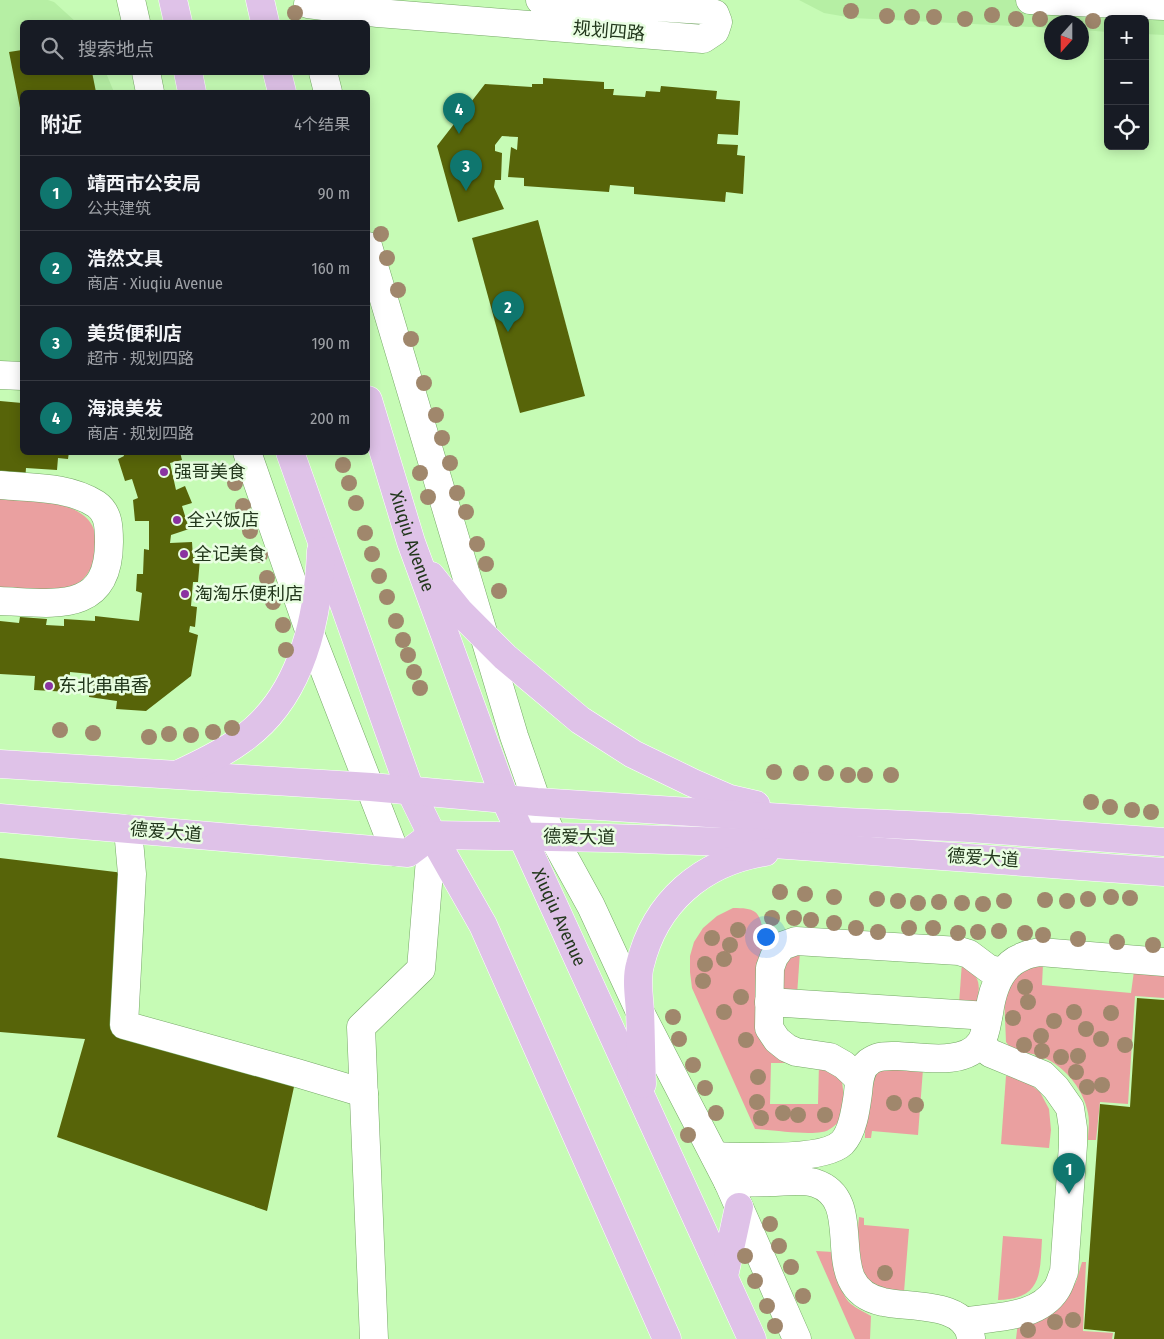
<!DOCTYPE html>
<html lang="zh">
<meta charset="utf-8">
<style>
body{margin:0;font-family:"Fira Sans Condensed","Noto Sans SC",sans-serif;background:#20242c;color:#f1f3f6}
.controls{position:absolute;right:15px;top:15px;display:grid;overflow:hidden;border-radius:8px;box-shadow:0 2px 12px #0003}
.controls button{width:45px;height:45px;display:grid;place-items:center;padding:0;border:0;border-bottom:1px solid #363941;background:#171b24;color:#f1f3f6;font:25px sans-serif}
.compass{position:absolute;left:1044px;top:15px;width:45px;height:45px;border-radius:50%;background:#171b24;box-shadow:0 2px 12px #0003;rotate:201deg}
.you{position:absolute;left:765px;top:936px;width:18px;height:18px;margin:-12px;border:4px solid #fff;border-radius:50%;background:#1a73e8;box-shadow:0 0 0 8px #1a73e833}
.badge{display:grid;place-items:center;width:32px;height:32px;border-radius:50%;background:#0f766e;color:#fff;font-size:16px;font-weight:700}
.pin{position:absolute;translate:-50% -41px;filter:drop-shadow(0 1px 2px #0008)}
.pin::after{content:'';position:absolute;top:26px;width:18px;height:15px;background:inherit;clip-path:polygon(0 0,100% 0,50% 100%)}
.list{margin:0;padding:0;list-style:none}
h2{display:flex;justify-content:space-between;align-items:center;height:65px;margin:0;padding:0 20px;font-size:21px}
h2 small{font-size:16px;font-weight:400;color:#9ea1a6}
.list li{display:grid;grid-template-columns:32px 1fr auto;gap:15px;align-items:center;box-sizing:border-box;height:75px;padding:0 20px;border-top:1px solid #363941}
.list b{display:block;font-size:19px;white-space:nowrap}
.list p{margin:0;font-size:16px;white-space:nowrap;color:#9ea1a6}
.list em{font-size:16px;font-style:normal;color:#9ea1a6}
.icon{flex:none;width:28px;height:28px;fill:none;stroke:currentColor;stroke-width:2;stroke-linecap:round;stroke-linejoin:round}
.map{position:relative;flex:none;width:1164px;height:1339px;overflow:hidden}
.search{position:absolute;background:#171b24;box-shadow:0 2px 12px #0003;left:20px;top:20px;width:350px;height:55px;display:flex;align-items:center;gap:12px;box-sizing:border-box;padding:0 18px;border-radius:8px;color:#9ea1a6;font-size:19px}
.panel{position:absolute;background:#171b24;box-shadow:0 2px 12px #0003;left:20px;top:90px;width:350px;height:365px;border-radius:8px}
.map>svg:first-child{display:block}
</style>
<div class="map">
<svg width="1164" height="1339" viewBox="0 0 1164 1339">
<rect width="100%" height="100%" fill="#c6fbb5"/>
<g fill="#b6efa4">
<polygon points="0,0 48,0 54,2 76,22 22,22 22,72 106,73 114,92 22,92 22,366 0,363"/>
<polygon points="799,0 1164,0 1164,35 1145,34 1145,19 1108,19 1108,32 1082,30 1082,22 1052,22 1051,28 853,18 824,13"/>
</g>
<g fill="#eaa0a0">
<path d="M0,498c30,3 93,0 96,41 1,6 -1,13 -2,19 -3,16 -14,27 -29,31 -6,2 -13,1 -19,1 -15,-1 -31,-1 -46,-2z"/>
<path d="M733,908c21,0 27,2 30,24l-1,106 32,25h-23l-1,41h48l1,-41 12,4 11,15 2,15 -3,23c-6,5 -11,11 -19,12 -17,3 -49,-2 -67,-3l-63,-141 -2,-16v-16l4,-14 9,-14 14,-12z"/>
<polygon points="800,952 797,995 776,993 789,956"/>
<path d="M962,962c17,16 19,18 15,42h-18z"/>
<path d="M1043,964l-1,21 89,8 3,-22 30,3v24l-29,-2 -7,108 -28,-2 -4,38h-8c0,-9 2,-18 0,-27 -5,-26 -26,-50 -51,-58 -12,-3 -24,-2 -31,-13l-2,-47 7,-14 14,-14z"/>
<path d="M889,1067l34,2 -5,66 -46,-4 -1,7h-6c1,-17 -2,-56 12,-67 3,-2 8,-3 12,-4z"/>
<polygon points="1006,1076 1021,1077 1040,1092 1049,1109 1051,1130 1049,1148 1001,1144"/>
<polygon points="859,1217 864,1218 864,1225 909,1229 904,1292 867,1286 855,1260"/>
<path d="M1003,1236l39,3c-2,35 0,60 -44,61z"/>
<path d="M816,1251l17,1c2,14 6,42 18,52 6,5 14,8 20,12l-1,23h2h-17z"/>
<polygon points="1082,1262 1086,1262 1083,1331 1113,1333 1112,1339 1016,1339 1018,1322 1065,1300 1076,1282"/>
</g>
<g fill="#576409">
<polygon points="22,50 22,72 92,72 96,92 22,92 22,118 9,52"/>
<polygon points="543,78 604,82 604,89 614,89 613,95 645,97 646,91 660,92 661,86 717,91 716,99 740,101 738,135 718,134 717,144 738,145 737,155 745,156 743,194 726,192 725,202 634,194 634,187 610,185 609,192 524,186 524,178 508,177 511,147 517,150 518,137 502,136 495,145 495,151 502,153 501,180 495,180 494,187 504,209 458,222 437,146 485,84 532,87 532,84 543,84"/>
<polygon points="538,220 585,396 520,413 472,238"/>
<polygon points="0,401 22,403 22,452 69,452 68,459 58,458 57,470 26,468 25,481 0,471"/>
<polygon points="123,452 180,452 182,460 170,463 176,490 185,486 192,503 182,506 189,529 171,535 170,543 192,542 193,557 200,559 198,582 193,582 191,606 197,607 195,627 190,626 189,632 198,635 191,676 146,711 116,709 117,701 89,697 91,674 70,672 69,692 34,690 35,676 0,674 0,621 19,623 20,617 47,619 46,625 64,626 64,619 95,621 95,616 139,621 142,593 136,591 137,574 143,574 144,549 149,550 149,521 135,521 133,500 138,498 132,479 125,481 118,459 124,456"/>
<polygon points="0,858 132,874 124,1025 297,1073 267,1211 57,1137 85,1039 0,1032"/>
<polygon points="1137,998 1164,1000 1164,1339 1114,1339 1115,1332 1084,1329 1100,1104 1130,1107"/>
</g>
<g fill="none" stroke-linecap="round" stroke-linejoin="round">
<g stroke="#76a867" stroke-width="29">
<g id="minor">
<polyline points="131,0 136,22"/>
<polyline points="1030,0 1164,6"/>
<polyline points="308,4 378,13 703,39 715,31 718,22 715,14 704,10 540,0"/>
<polyline points="146,72 150,92"/>
<polyline points="323,72 328,92"/>
<polyline points="368,246 514,736 537,802 553,837 591,906 640,1012 728,1182 797,1339"/>
<polyline points="0,375 22,376"/>
<polyline points="247,452 310,633 395,852"/>
<path d="M0,485c32,3 68,1 96,19 13,9 13,24 13,38 0,73 -56,61 -109,59"/>
<polyline points="128,829 132,874 124,1025 297,1073 364,1093"/>
<polyline points="769,1002 988,1016"/>
<polyline points="859,1079 844,1065 830,1057 796,1052 787,1048 777,1040 769,1028 770,968 774,957 782,946 796,941 959,951 969,954 989,969 1002,972"/>
<path d="M715,1156c26,1 108,5 127,-13 11,-11 14,-35 16,-50 1,-12 2,-27 14,-33 8,-5 18,-4 26,-4 24,1 68,10 83,-14 5,-8 6,-20 8,-29 3,-22 10,-47 33,-56 5,-3 12,-4 18,-5l124,10"/>
<path d="M728,1182c14,0 28,1 42,0 14,0 31,-3 45,1 56,18 1,105 68,119 25,6 84,-1 88,36"/>
<path d="M964,1322c30,-6 73,-3 92,-32 4,-5 5,-12 8,-18l9,-127v-17l-3,-20 -14,-20 -13,-13 -53,-22 -9,-10"/>
<polyline points="374,1339 361,1027 421,969 432,835"/>
</g>
</g>
<g stroke="#fff" stroke-width="29">
<g id="major">
<polyline points="173,0 178,22"/>
<polyline points="260,0 265,22"/>
<polyline points="188,72 192,92"/>
<polyline points="277,72 282,92"/>
<path id="s1" d="M368,400l43,142 94,257 247,540"/>
<polyline points="290,452 410,790 432,835 483,925 667,1339"/>
<polyline points="431,576 460,612 505,657 580,720 633,754 693,783 730,799 756,805"/>
<polyline points="0,764 371,787 537,802 845,822 969,828 1164,842"/>
<path d="M181,773c21,-10 41,-19 60,-33 61,-42 77,-120 80,-189"/>
<polyline points="0,818 408,853 432,835 608,838 758,843 1164,872"/>
<path d="M642,1084c-1,-25 -1,-49 -2,-73 -1,-15 -4,-32 0,-46 15,-63 62,-103 125,-113"/>
<polyline points="724,1276 739,1207"/>
</g>
</g>
<use href="#minor" stroke="#fff" stroke-width="28"/>
<use href="#major" stroke="#dfc2e8" stroke-width="28"/>
</g>
<g fill="#a0876c">
<circle cx="851" cy="11" r="8"/>
<circle cx="295" cy="13" r="8"/>
<circle cx="992" cy="15" r="8"/>
<circle cx="887" cy="16" r="8"/>
<circle cx="912" cy="17" r="8"/>
<circle cx="934" cy="17" r="8"/>
<circle cx="965" cy="19" r="8"/>
<circle cx="1016" cy="19" r="8"/>
<circle cx="1040" cy="19" r="8"/>
<circle cx="1093" cy="21" r="8"/>
<circle cx="381" cy="234" r="8"/>
<circle cx="387" cy="258" r="8"/>
<circle cx="398" cy="290" r="8"/>
<circle cx="411" cy="339" r="8"/>
<circle cx="424" cy="383" r="8"/>
<circle cx="436" cy="415" r="8"/>
<circle cx="442" cy="438" r="8"/>
<circle cx="450" cy="463" r="8"/>
<circle cx="343" cy="465" r="8"/>
<circle cx="420" cy="473" r="8"/>
<circle cx="235" cy="483" r="8"/>
<circle cx="349" cy="483" r="8"/>
<circle cx="457" cy="493" r="8"/>
<circle cx="428" cy="497" r="8"/>
<circle cx="356" cy="503" r="8"/>
<circle cx="243" cy="506" r="8"/>
<circle cx="466" cy="512" r="8"/>
<circle cx="250" cy="531" r="8"/>
<circle cx="365" cy="533" r="8"/>
<circle cx="477" cy="544" r="8"/>
<circle cx="372" cy="554" r="8"/>
<circle cx="260" cy="555" r="8"/>
<circle cx="486" cy="564" r="8"/>
<circle cx="379" cy="576" r="8"/>
<circle cx="267" cy="578" r="8"/>
<circle cx="499" cy="591" r="8"/>
<circle cx="387" cy="597" r="8"/>
<circle cx="273" cy="602" r="8"/>
<circle cx="396" cy="621" r="8"/>
<circle cx="283" cy="625" r="8"/>
<circle cx="403" cy="640" r="8"/>
<circle cx="286" cy="650" r="8"/>
<circle cx="408" cy="655" r="8"/>
<circle cx="414" cy="672" r="8"/>
<circle cx="420" cy="688" r="8"/>
<circle cx="232" cy="728" r="8"/>
<circle cx="60" cy="730" r="8"/>
<circle cx="213" cy="732" r="8"/>
<circle cx="93" cy="733" r="8"/>
<circle cx="169" cy="734" r="8"/>
<circle cx="191" cy="735" r="8"/>
<circle cx="149" cy="737" r="8"/>
<circle cx="774" cy="772" r="8"/>
<circle cx="801" cy="773" r="8"/>
<circle cx="826" cy="773" r="8"/>
<circle cx="848" cy="775" r="8"/>
<circle cx="865" cy="775" r="8"/>
<circle cx="891" cy="775" r="8"/>
<circle cx="1091" cy="802" r="8"/>
<circle cx="1110" cy="807" r="8"/>
<circle cx="1132" cy="810" r="8"/>
<circle cx="1151" cy="812" r="8"/>
<circle cx="780" cy="892" r="8"/>
<circle cx="805" cy="894" r="8"/>
<circle cx="834" cy="897" r="8"/>
<circle cx="1111" cy="897" r="8"/>
<circle cx="1130" cy="898" r="8"/>
<circle cx="877" cy="899" r="8"/>
<circle cx="1088" cy="899" r="8"/>
<circle cx="1045" cy="900" r="8"/>
<circle cx="898" cy="901" r="8"/>
<circle cx="1004" cy="901" r="8"/>
<circle cx="1067" cy="901" r="8"/>
<circle cx="939" cy="902" r="8"/>
<circle cx="918" cy="903" r="8"/>
<circle cx="962" cy="903" r="8"/>
<circle cx="983" cy="904" r="8"/>
<circle cx="772" cy="918" r="8"/>
<circle cx="794" cy="918" r="8"/>
<circle cx="811" cy="920" r="8"/>
<circle cx="834" cy="923" r="8"/>
<circle cx="856" cy="928" r="8"/>
<circle cx="909" cy="928" r="8"/>
<circle cx="933" cy="928" r="8"/>
<circle cx="738" cy="930" r="8"/>
<circle cx="999" cy="931" r="8"/>
<circle cx="878" cy="932" r="8"/>
<circle cx="978" cy="932" r="8"/>
<circle cx="958" cy="933" r="8"/>
<circle cx="1025" cy="933" r="8"/>
<circle cx="1043" cy="935" r="8"/>
<circle cx="712" cy="938" r="8"/>
<circle cx="1078" cy="939" r="8"/>
<circle cx="1117" cy="942" r="8"/>
<circle cx="730" cy="945" r="8"/>
<circle cx="1153" cy="945" r="8"/>
<circle cx="724" cy="959" r="8"/>
<circle cx="705" cy="964" r="8"/>
<circle cx="703" cy="981" r="8"/>
<circle cx="1025" cy="987" r="8"/>
<circle cx="741" cy="997" r="8"/>
<circle cx="1028" cy="1002" r="8"/>
<circle cx="724" cy="1012" r="8"/>
<circle cx="1074" cy="1012" r="8"/>
<circle cx="1111" cy="1013" r="8"/>
<circle cx="673" cy="1017" r="8"/>
<circle cx="1013" cy="1018" r="8"/>
<circle cx="1054" cy="1021" r="8"/>
<circle cx="1086" cy="1029" r="8"/>
<circle cx="1041" cy="1036" r="8"/>
<circle cx="679" cy="1039" r="8"/>
<circle cx="1101" cy="1039" r="8"/>
<circle cx="746" cy="1040" r="8"/>
<circle cx="1024" cy="1045" r="8"/>
<circle cx="1125" cy="1045" r="8"/>
<circle cx="1042" cy="1051" r="8"/>
<circle cx="1078" cy="1056" r="8"/>
<circle cx="1061" cy="1057" r="8"/>
<circle cx="693" cy="1065" r="8"/>
<circle cx="1076" cy="1072" r="8"/>
<circle cx="758" cy="1077" r="8"/>
<circle cx="1102" cy="1085" r="8"/>
<circle cx="1087" cy="1087" r="8"/>
<circle cx="705" cy="1088" r="8"/>
<circle cx="757" cy="1102" r="8"/>
<circle cx="894" cy="1103" r="8"/>
<circle cx="916" cy="1105" r="8"/>
<circle cx="716" cy="1113" r="8"/>
<circle cx="783" cy="1113" r="8"/>
<circle cx="798" cy="1115" r="8"/>
<circle cx="825" cy="1115" r="8"/>
<circle cx="761" cy="1118" r="8"/>
<circle cx="688" cy="1135" r="8"/>
<circle cx="770" cy="1224" r="8"/>
<circle cx="779" cy="1246" r="8"/>
<circle cx="745" cy="1256" r="8"/>
<circle cx="791" cy="1267" r="8"/>
<circle cx="885" cy="1273" r="8"/>
<circle cx="755" cy="1281" r="8"/>
<circle cx="803" cy="1296" r="8"/>
<circle cx="767" cy="1306" r="8"/>
<circle cx="1073" cy="1320" r="8"/>
<circle cx="1055" cy="1322" r="8"/>
<circle cx="775" cy="1326" r="8"/>
<circle cx="1028" cy="1330" r="8"/>
</g>
<g fill="#8a33a1" stroke="#e9fee2" stroke-width="2">
<circle cx="164" cy="472" r="5"/>
<circle cx="177" cy="520" r="5"/>
<circle cx="184" cy="554" r="5"/>
<circle cx="185" cy="594" r="5"/>
<circle cx="49" cy="686" r="5"/>
</g>
<g text-anchor="middle" stroke-width="5" stroke-linejoin="round" paint-order="stroke">
<g font-size="18" fill="#21361b" stroke="#e9fee2">
<text transform="translate(609 31) rotate(5)" y="6">规划四路</text>
<text dy="6" stroke="none"><textPath href="#s1" startOffset="148">Xiuqiu Avenue</textPath></text>
<text transform="translate(166 832) rotate(5)" y="6">德爱大道</text>
<text transform="translate(579 837) rotate(1)" y="6">德爱大道</text>
<text transform="translate(983 858) rotate(4)" y="6">德爱大道</text>
<text dy="6" stroke="none"><textPath href="#s1" startOffset="552">Xiuqiu Avenue</textPath></text>
</g>
<g font-size="18" fill="#21361b" stroke="#e9fee2" text-anchor="start">
<text x="174" y="478">强哥美食</text>
<text x="187" y="526">全兴饭店</text>
<text x="194" y="560">全记美食</text>
<text x="195" y="600">淘淘乐便利店</text>
<text x="59" y="692">东北串串香</text>
</g>
</g>
</svg>
<div class="controls">
<button>+</button>
<button>−</button>
<button><svg class="icon" aria-label="locate" viewBox="0 0 24 24"><circle cx="12" cy="12" r="6"/><path d="M12 2v4M12 18v4M2 12h4M18 12h4"/></svg></button>
</div>
<svg class="compass" viewBox="-18 -18 36 36"><path d="M0-13l5 13h-10z" fill="#e53935"/><path d="M0 13l5-13h-10z" fill="#9ea1a6"/></svg>
<div class="you"></div>
<div class="pin badge" style="left:1069px;top:1194px">1</div>
<div class="pin badge" style="left:508px;top:332px">2</div>
<div class="pin badge" style="left:466px;top:191px">3</div>
<div class="pin badge" style="left:459px;top:134px">4</div>
<div class="search"><svg class="icon" aria-label="search" viewBox="0 0 24 24"><circle cx="10" cy="10" r="6"/><path d="M15 15l6 6"/></svg>搜索地点</div>
<section class="panel">
<h2>附近<small>4个结果</small></h2>
<ul class="list">
<li><span class="badge">1</span><div><b>靖西市公安局</b><p>公共建筑</p></div><em>90 m</em></li>
<li><span class="badge">2</span><div><b>浩然文具</b><p>商店 · Xiuqiu Avenue</p></div><em>160 m</em></li>
<li><span class="badge">3</span><div><b>美货便利店</b><p>超市 · 规划四路</p></div><em>190 m</em></li>
<li><span class="badge">4</span><div><b>海浪美发</b><p>商店 · 规划四路</p></div><em>200 m</em></li>
</ul>
</section>
</div>
